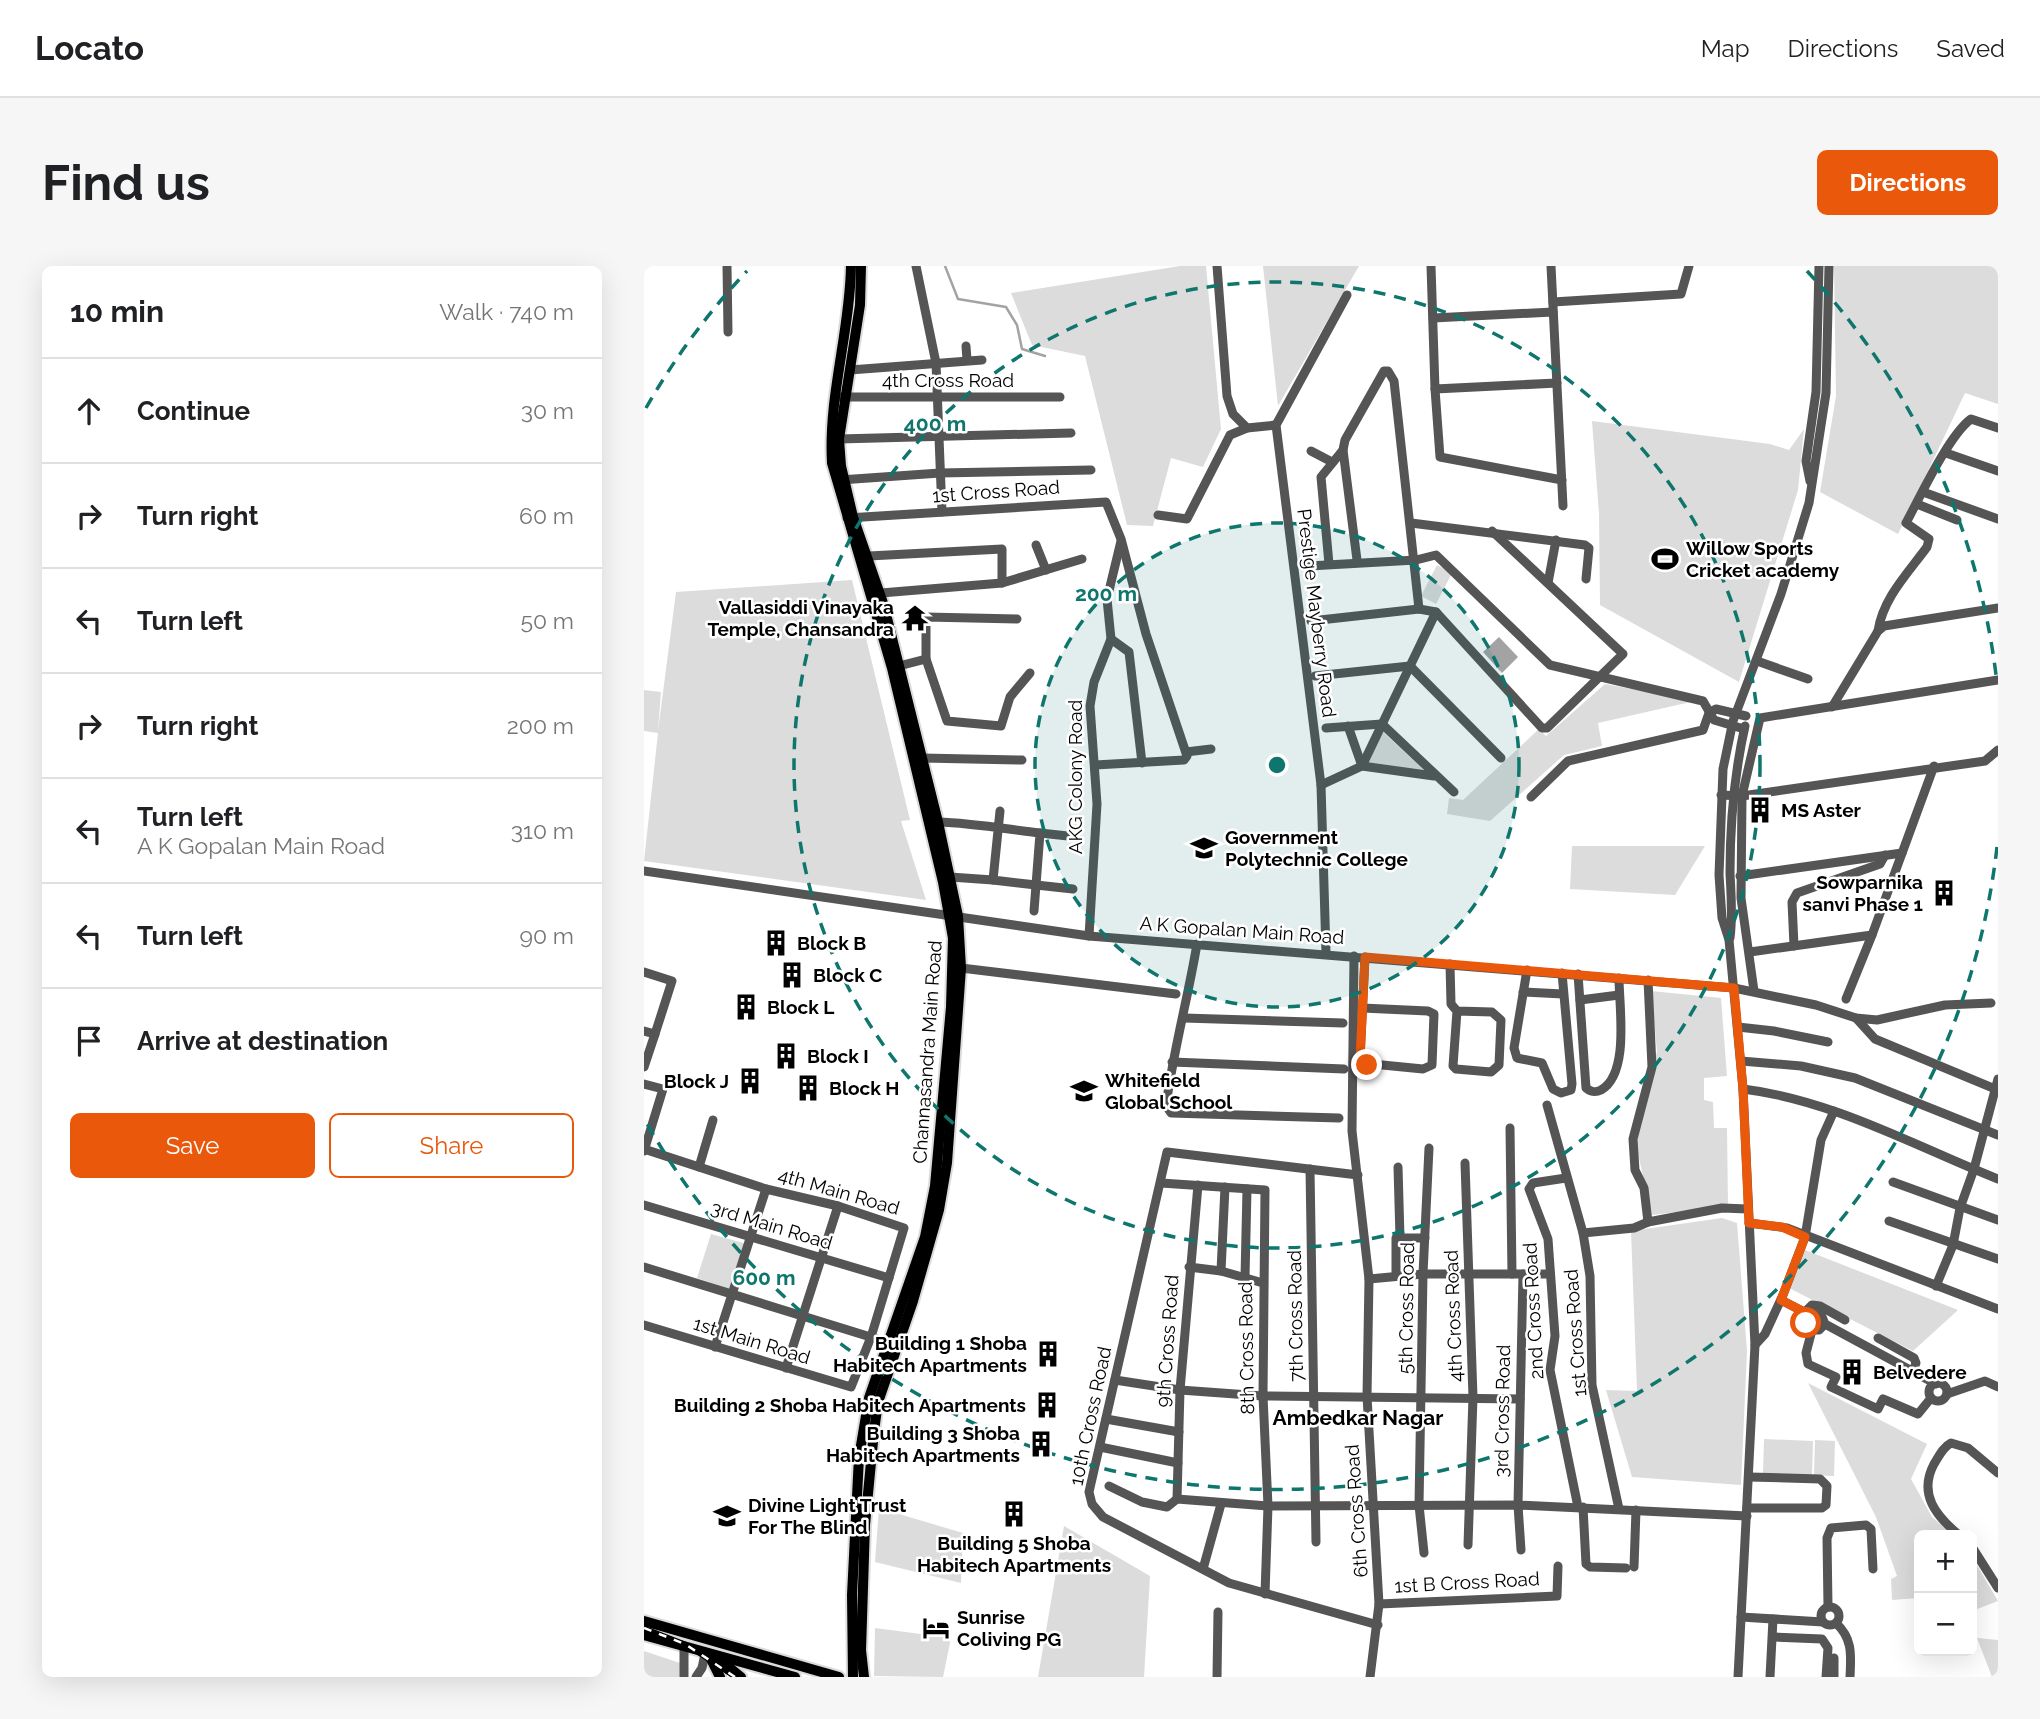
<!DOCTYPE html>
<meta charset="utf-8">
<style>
body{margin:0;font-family:Raleway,sans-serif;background:#f6f6f6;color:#202124}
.controls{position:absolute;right:21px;bottom:21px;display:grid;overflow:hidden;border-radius:10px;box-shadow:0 7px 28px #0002}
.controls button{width:63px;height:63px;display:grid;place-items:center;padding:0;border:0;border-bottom:2px solid #e0e0e0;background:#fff;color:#202124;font:35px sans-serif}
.stop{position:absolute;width:21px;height:21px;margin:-16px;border:5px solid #ea580c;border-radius:50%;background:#fff}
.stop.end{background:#ea580c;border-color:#fff;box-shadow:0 2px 7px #0008}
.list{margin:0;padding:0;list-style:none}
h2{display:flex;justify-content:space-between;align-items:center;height:91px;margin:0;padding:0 28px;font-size:30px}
h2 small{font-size:23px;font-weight:400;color:#757577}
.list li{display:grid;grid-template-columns:46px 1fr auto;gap:21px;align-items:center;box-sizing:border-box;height:105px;padding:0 28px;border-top:2px solid #e0e0e0}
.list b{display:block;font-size:26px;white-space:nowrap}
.list p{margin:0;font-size:23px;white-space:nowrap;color:#757577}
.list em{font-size:23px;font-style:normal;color:#757577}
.actions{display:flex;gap:14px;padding:21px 28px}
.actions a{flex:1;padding:16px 0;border:2px solid #ea580c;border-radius:10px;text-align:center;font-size:24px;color:#ea580c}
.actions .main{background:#ea580c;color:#fff}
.icon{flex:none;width:38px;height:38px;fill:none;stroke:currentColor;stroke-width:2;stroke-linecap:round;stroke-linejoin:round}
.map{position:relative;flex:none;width:1354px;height:1411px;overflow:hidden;border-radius:10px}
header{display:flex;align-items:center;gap:42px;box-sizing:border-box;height:98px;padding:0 35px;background:#fff;border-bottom:2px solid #e0e0e0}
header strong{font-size:33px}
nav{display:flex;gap:38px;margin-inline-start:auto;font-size:24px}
.intro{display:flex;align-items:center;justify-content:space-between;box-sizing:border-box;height:168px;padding:0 42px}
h1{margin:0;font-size:49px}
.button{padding:18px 32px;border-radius:10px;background:#ea580c;color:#fff;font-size:24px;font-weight:700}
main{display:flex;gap:42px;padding:0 42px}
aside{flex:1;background:#fff;border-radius:10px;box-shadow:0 7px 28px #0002}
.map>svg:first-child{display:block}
</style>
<header>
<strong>Locato</strong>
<nav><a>Map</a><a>Directions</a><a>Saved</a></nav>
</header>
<div class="intro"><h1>Find us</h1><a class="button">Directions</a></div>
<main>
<aside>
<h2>10 min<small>Walk · 740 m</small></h2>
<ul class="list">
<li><svg class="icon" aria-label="ahead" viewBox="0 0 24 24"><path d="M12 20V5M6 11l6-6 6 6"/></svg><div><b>Continue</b></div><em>30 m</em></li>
<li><svg class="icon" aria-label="right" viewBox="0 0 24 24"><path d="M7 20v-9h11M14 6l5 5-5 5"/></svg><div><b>Turn right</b></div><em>60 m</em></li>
<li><svg class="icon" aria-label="left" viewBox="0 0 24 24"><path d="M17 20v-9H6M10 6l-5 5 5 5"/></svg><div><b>Turn left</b></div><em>50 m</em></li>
<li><svg class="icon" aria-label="right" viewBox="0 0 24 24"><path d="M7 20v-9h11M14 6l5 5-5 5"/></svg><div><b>Turn right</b></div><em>200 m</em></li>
<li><svg class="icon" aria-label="left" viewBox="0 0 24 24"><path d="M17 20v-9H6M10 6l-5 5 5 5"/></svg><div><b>Turn left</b><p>A K Gopalan Main Road</p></div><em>310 m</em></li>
<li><svg class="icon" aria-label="left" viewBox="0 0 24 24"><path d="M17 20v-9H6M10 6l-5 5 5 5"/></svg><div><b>Turn left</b></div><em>90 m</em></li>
<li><svg class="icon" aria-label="arrive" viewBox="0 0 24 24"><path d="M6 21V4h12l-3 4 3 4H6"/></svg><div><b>Arrive at destination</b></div></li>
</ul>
<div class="actions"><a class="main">Save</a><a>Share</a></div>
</aside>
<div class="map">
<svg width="1354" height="1411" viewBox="0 0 1354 1411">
<rect width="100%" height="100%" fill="#fff"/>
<g fill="#dcdcdc">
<polygon points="536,0 562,0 577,163 559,201 527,192 509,260 483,259 441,90 388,79 367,27"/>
<polygon points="619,0 715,0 634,140"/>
<polygon points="1190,0 1354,0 1354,138 1321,127 1254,268 1176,226 1192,130"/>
<polygon points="948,155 1126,178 1145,184 1160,163 1154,224 1095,416 956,339 955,248"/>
<polygon points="793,299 808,307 792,338 777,330"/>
<polygon points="208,314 266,554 257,555 282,634 0,595 14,467 0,465 0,424 17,426 14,465 32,326"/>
<polygon points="961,418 1051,435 954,457 958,480 920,489 846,555 803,548 805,532 819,534 895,463 902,470"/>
<polygon points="739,466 781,505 724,497"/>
<polygon points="928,580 1061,580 1031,629 926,623"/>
<polygon points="1007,725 1077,732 1083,810 1060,812 1060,834 1069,836 1070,862 1083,862 1084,940 1008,949 992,879 1013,785"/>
<polygon points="1078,952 1093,957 1103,1085 1097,1219 988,1211 962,1124 993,1125 987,965"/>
<polygon points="67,968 103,978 88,1024 53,1012"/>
<polygon points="1161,984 1314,1044 1269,1085 1145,1022"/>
<polygon points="1164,1117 1283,1178 1267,1213 1288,1251 1309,1269 1275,1269 1275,1332 1248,1334 1247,1313 1253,1310 1232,1251"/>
<polygon points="1120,1173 1169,1175 1168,1209 1119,1207"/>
<polygon points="1171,1174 1191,1175 1190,1210 1170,1209"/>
<polygon points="235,1242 319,1267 317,1317 231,1296"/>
<polygon points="420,1260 506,1310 500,1411 394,1411"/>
<polygon points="1328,1291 1354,1335 1328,1345"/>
<polygon points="231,1362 307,1372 299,1411 230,1410"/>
<polygon points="1333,1372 1354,1374 1354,1411 1348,1411"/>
<polygon points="0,1385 36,1397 39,1411 0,1411"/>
</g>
<polygon fill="#a3a3a3" points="855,371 874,391 858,407 839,386"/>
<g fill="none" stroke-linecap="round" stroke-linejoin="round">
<polyline stroke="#a3a3a3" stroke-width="2.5" points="301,0 314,33 362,41 373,59 378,83 401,90"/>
<g stroke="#dbdbdb" stroke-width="14">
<g id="major">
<path d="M207,0c-1,66 -23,131 -19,197l60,205 51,214 10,56 -2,69 -16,179 -10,51 -56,161 -10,59 -7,138 1,82"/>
<polyline points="217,0 216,39 195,173 197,200 209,251 240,340 294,556 314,650 317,702 303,897 295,944 269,1035 234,1136 230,1165 221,1259 217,1384 220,1411"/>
<polyline points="0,1355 195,1411"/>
<polyline points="0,1369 151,1411"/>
<polyline points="65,1389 76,1411"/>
<polyline points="75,1393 97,1411"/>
</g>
</g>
<g stroke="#555" stroke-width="9">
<polyline points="83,0 84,66"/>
<polyline points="272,0 292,97 298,246"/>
<polyline points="573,0 583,130 589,148 603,162"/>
<polyline points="787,0 791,123 913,117"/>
<polyline points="907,0 919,240"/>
<polyline points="909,36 1037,28 1045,0"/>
<polyline points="789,52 909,46"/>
<polyline points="322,80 323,94"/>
<polyline points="206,104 338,94"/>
<polyline points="791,123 796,191 918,214"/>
<polyline points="196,131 416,131"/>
<polyline points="195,173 427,167"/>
<polyline points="667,185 688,196"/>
<polyline points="1302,187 1354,205"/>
<polyline points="196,214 296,207 447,204"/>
<polyline points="1166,215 1162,195 1172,126 1175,0"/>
<polyline points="1279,226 1354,253"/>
<polyline points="1273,238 1313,254"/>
<polyline points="514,249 543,253 586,169 603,162 632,159"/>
<polyline points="203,252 462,236 477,273 502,368 543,490 540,494 451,499"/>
<polyline points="767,257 941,279 945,282 942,313"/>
<polyline points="392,279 402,304"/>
<polyline points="225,290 358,283 358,317"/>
<polyline points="713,294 699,184 701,174 740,105 744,105 750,115 775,343"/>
<polyline points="685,298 677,211 699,184"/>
<polyline points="665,300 772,294 792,289 906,399 1059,435 1070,454 1100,463"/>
<polyline points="904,317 912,274"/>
<polyline points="237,327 358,317 438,293"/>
<polyline points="667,355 775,343 792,346 898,462 903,462 979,388 848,265"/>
<path d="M1234,365c5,-33 30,-58 49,-84l2,-8 -23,-16c14,-26 43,-88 65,-104l27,9"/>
<polyline points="467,373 485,386 498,497"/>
<polyline points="282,393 303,455 357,460 366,431 386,407"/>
<polyline points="1113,395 1164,413"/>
<polyline points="251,401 282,393 282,351 373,353"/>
<polyline points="671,410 766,400 857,492"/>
<polyline points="1188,441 1234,365 1240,360 1354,342"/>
<polyline points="704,460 718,500 790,510"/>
<polyline points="682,462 738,458 810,526"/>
<polyline points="542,486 567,483"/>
<polyline points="278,492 378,494"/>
<polyline points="677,519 718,500 792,346"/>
<polyline points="1077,529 1098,530 1341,495 1354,484"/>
<polyline points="887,531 924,495 1059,464 1065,447 1072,443 1102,450"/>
<path d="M294,556c34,1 68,7 102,11l-4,52 -43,-5 7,-69"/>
<polyline points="396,567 424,570"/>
<polyline points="0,605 445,670 1090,722 1172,739 1212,752 1233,754 1301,739 1347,737"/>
<polyline points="1096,610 1258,587"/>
<polyline points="306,611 349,614"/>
<polyline points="390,645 392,619 429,623"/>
<polyline points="445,670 453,538 446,440 450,416 467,373 463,333 477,275"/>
<path d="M1086,672c3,-23 1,-43 0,-65 0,-51 4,-98 15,-147"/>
<path d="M553,678c-9,54 -24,108 -31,162l5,7 168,5"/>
<polyline points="1150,680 1148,636 1153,627 1236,598 1241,589"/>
<polyline points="1106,686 1228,669 1290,500"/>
<polyline points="682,687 677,519 632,159 703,29"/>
<polyline points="710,690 708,865 725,1013 723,1130 735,1338 726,1411"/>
<polyline points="806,698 807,738 813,745 809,800 812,803 847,806 855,799 857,754 848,746 813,745"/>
<polyline points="317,702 532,728"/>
<polyline points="883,704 870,782 873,792 898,797 909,823 917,827 927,824 928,818 918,707"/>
<polyline points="0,706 28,715 11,768 0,765"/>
<path d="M934,708l8,114c5,4 9,5 15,2 29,-16 18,-84 18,-112"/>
<polyline points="1004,714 1008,801 989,873 991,904 1000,922 1004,956"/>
<polyline points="1110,725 1097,632 1098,530 1116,452 1354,414"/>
<polyline points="879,726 919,728"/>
<polyline points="1202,733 1228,669"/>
<polyline points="936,734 975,729"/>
<polyline points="718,742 784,745 790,748 788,799 779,803 718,797 716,793 721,691"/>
<polyline points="540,752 699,757"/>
<polyline points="1212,752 1231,773 1354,824"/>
<polyline points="1094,761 1130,765 1184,776"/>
<polyline points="1097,795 1157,800 1211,812 1354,869"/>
<polyline points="528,796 700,803"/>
<polyline points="0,801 11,768"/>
<polyline points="0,818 19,823 0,885"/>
<path d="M1099,823c90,11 172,57 255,90"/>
<polyline points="903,839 939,967 946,1010 948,1119 975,1243"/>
<polyline points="866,862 868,1008"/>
<polyline points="0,883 122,923 194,940 260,962 227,1071 207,1121 0,1059"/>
<polyline points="821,897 829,1131 824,1279"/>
<polyline points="55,901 69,854"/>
<polyline points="754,901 756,972 781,972"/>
<polyline points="666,903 672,1276"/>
<polyline points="714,909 523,886 445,1226 448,1238 459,1251 585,1317 734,1359"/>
<polyline points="922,912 889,917 885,923 904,973 911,1070 906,1104 934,1241"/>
<polyline points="1249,916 1354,954"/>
<polyline points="517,917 621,924 619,1130 624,1240 621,1328"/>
<polyline points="0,939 245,1012"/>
<polyline points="1245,955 1354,993"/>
<polyline points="1105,957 1143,962 1354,1043"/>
<polyline points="939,967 990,962 1004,956 1078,942 1104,943"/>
<polyline points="0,1001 246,1077"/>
<polyline points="545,1001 577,1005 619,1017"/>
<polyline points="577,1005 581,921"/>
<polyline points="752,1010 752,972 756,972"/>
<polyline points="601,1012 603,923"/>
<polyline points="725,1013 779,1008 906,1008"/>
<polyline points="1292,1020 1309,979 1316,942 1330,903 1354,813"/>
<polyline points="1137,1034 1164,1048"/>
<polyline points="1161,1046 1168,1039 1176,1040 1201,1054"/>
<polyline points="1181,1058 1175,1064 1168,1064 1162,1057 1167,1046 1176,1046 1181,1058 1292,1118"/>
<polyline points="1168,1064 1162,1087 1164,1098 1192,1111 1187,1121 1234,1143 1239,1133 1274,1148 1287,1132"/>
<polyline points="1234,1072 1270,1092 1272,1097 1269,1105"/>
<polyline points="1111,1079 1121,1068 1139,1029 1161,971 1177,874 1190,845"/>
<polyline points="71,1081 122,923"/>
<polyline points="142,1102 194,940"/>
<polyline points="471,1114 536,1124 619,1130 876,1133"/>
<circle cx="1294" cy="1126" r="9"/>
<polyline points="1303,1128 1341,1115 1354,1121"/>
<polyline points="462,1153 535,1166"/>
<polyline points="456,1181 534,1197"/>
<polyline points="465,1220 498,1236 523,1241 533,1233 624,1240 874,1239 1103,1250"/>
<polyline points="533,1233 536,1124 554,919"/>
<polyline points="939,1241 942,1298 946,1301 982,1302"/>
<polyline points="1103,1242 1178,1242 1182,1239 1183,1220 1176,1213 1105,1211"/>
<path d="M1315,1269c-23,-19 -41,-41 -25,-71 5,-8 9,-17 17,-21l17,5 30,25"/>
<polyline points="1328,1281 1354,1322"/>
<polyline points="877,1284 874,1239 879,1008"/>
<polyline points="780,1287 775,1239 779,1008 785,882"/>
<polyline points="990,1301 992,1244"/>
<polyline points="559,1303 577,1238"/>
<polyline points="735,1338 913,1330 914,1300"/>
<circle cx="1186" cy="1350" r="9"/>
<polyline points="1184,1341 1183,1272 1187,1262 1222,1259 1227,1263 1229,1303"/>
<polyline points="1097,1351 1179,1356"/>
<path d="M1192,1357c17,16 15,32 14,54"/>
<polyline points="1129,1371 1178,1373 1184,1382 1182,1411"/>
<polyline points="40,1381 40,1411"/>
<polyline points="52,1411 58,1402 61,1388"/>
<polyline points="573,1411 574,1346"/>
<polyline points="1094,1411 1111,1079 1099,823 1085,674 1078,652 1075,609 1079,503 1089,455 1137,328 1165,237 1182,127 1185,0"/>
<polyline points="1126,1411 1129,1353"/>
<polyline points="1190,1411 1190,1392"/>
</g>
<use href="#major" stroke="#000" stroke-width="10"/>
<g stroke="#000" stroke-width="5">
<polyline id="rail" points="0,1362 41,1378 91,1411"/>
</g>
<use href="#rail" stroke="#fff" stroke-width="2.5" stroke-dasharray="8" stroke-linecap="butt"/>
</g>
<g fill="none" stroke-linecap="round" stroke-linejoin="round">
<polyline stroke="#ea580c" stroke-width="9" points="723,799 716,793 721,691 1090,722 1099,823 1105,957 1138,961 1161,971 1137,1034 1164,1048 1162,1057"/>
</g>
<circle cx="633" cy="499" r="242" fill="#0f766e" fill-opacity=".12"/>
<g fill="none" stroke="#0f766e" stroke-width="3.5" stroke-dasharray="12 9">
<circle cx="633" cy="499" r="242"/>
<circle cx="633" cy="499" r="483"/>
<path d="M1353 581A725 725 0 0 1 2 856M2 142A725 725 0 0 1 103 5M1163 5A725 725 0 0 1 1353 417"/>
</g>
<defs>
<g id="stadium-bare" transform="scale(2.1)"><path d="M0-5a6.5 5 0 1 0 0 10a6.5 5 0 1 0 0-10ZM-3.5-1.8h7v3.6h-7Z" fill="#000" stroke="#fff" stroke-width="2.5" paint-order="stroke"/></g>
<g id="temple-bare" transform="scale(2.1)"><path d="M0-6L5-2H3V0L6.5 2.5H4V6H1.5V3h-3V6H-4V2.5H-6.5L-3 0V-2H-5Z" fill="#000" stroke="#fff" stroke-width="2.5" paint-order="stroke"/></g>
<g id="building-bare" transform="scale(2.1)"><path d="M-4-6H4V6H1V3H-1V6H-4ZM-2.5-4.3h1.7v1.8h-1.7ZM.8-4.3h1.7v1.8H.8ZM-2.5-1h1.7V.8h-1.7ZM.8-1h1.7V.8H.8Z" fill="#000" stroke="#fff" stroke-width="2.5" paint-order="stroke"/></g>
<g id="university-bare" transform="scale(2.1)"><path d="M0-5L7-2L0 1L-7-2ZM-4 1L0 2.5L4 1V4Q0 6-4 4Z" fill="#000" stroke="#fff" stroke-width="2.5" paint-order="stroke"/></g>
<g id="school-bare" transform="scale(2.1)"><path d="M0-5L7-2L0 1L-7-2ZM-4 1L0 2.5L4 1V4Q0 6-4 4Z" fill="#000" stroke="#fff" stroke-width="2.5" paint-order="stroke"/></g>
<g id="hotel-bare" transform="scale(2.1)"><path d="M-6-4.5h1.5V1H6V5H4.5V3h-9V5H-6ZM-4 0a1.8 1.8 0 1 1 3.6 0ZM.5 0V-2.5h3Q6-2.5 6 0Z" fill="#000" stroke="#fff" stroke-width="2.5" paint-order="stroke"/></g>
</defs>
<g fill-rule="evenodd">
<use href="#stadium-bare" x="1021" y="293"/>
<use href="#temple-bare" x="271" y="352"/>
<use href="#building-bare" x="1116" y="544"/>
<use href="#university-bare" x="560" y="582"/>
<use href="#building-bare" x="1300" y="627"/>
<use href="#building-bare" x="132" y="677"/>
<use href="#building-bare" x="148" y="709"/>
<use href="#building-bare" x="102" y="741"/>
<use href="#building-bare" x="142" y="790"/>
<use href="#building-bare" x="106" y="815"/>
<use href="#building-bare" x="164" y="822"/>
<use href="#school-bare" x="440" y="825"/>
<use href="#building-bare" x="404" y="1088"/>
<use href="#building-bare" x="1208" y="1106"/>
<use href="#building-bare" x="403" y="1139"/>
<use href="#building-bare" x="397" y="1178"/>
<use href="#building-bare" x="370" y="1248"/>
<use href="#school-bare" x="83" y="1250"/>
<use href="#hotel-bare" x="292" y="1362"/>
</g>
<g text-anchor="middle" stroke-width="5" stroke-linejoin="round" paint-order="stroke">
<g font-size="19" fill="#000" stroke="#fff">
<text x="304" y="121">4th Cross Road</text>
<text transform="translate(352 225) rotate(-4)" y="7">1st Cross Road</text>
<text transform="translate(673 347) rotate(83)" y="7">Prestige Mayberry Road</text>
<text transform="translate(431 511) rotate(-90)" y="7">AKG Colony Road</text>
<text transform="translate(598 664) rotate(4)" y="7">A K Gopalan Main Road</text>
<text transform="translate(283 786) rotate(-86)" y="7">Channasandra Main Road</text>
<text transform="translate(195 925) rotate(16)" y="7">4th Main Road</text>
<text transform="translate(128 959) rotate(17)" y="7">3rd Main Road</text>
<text transform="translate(762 1042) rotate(-89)" y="7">5th Cross Road</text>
<text transform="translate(889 1045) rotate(-93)" y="7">2nd Cross Road</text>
<text transform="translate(651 1050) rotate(-91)" y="7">7th Cross Road</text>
<text transform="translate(809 1050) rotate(-92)" y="7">4th Cross Road</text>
<text transform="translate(931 1067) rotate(-94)" y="7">1st Cross Road</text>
<text transform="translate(108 1074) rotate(17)" y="7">1st Main Road</text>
<text transform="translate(523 1075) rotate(-86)" y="7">9th Cross Road</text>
<text transform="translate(602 1082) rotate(-91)" y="7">8th Cross Road</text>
<text transform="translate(858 1145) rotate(-89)" y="7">3rd Cross Road</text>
<text transform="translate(446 1150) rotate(-78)" y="7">10th Cross Road</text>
<text transform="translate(712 1245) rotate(-94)" y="7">6th Cross Road</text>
<text transform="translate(823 1316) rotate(-3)" y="7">1st B Cross Road</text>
</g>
<g font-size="19" font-weight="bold" fill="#000" stroke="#fff" text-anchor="start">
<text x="1042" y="289">Willow Sports<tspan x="1042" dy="22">Cricket academy</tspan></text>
<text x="250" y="348" text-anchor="end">Vallasiddi Vinayaka<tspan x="250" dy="22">Temple, Chansandra</tspan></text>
<text x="1137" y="551">MS Aster</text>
<text x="581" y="578">Government<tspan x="581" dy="22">Polytechnic College</tspan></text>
<text x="1279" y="623" text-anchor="end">Sowparnika<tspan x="1279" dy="22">sanvi Phase 1</tspan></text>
<text x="153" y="684">Block B</text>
<text x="169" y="716">Block C</text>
<text x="123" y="748">Block L</text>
<text x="163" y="797">Block I</text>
<text x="461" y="821">Whitefield<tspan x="461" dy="22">Global School</tspan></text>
<text x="85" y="822" text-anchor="end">Block J</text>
<text x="185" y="829">Block H</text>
<text x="383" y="1084" text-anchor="end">Building 1 Shoba<tspan x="383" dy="22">Habitech Apartments</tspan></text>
<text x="1229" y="1113">Belvedere</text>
<text x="382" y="1146" text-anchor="end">Building 2 Shoba Habitech Apartments</text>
<text x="376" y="1174" text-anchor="end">Building 3 Shoba<tspan x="376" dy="22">Habitech Apartments</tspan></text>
<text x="104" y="1246">Divine Light Trust<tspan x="104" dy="22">For The Blind</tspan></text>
<text x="370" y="1284" text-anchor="middle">Building 5 Shoba<tspan x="370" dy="22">Habitech Apartments</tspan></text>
<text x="313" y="1358">Sunrise<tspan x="313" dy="22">Coliving PG</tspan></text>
</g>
<g font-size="21" font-weight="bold" fill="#000" stroke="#fff">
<text x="714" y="1159">Ambedkar Nagar</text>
</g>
</g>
<circle cx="633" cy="499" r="10" fill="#0f766e" stroke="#fff" stroke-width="3.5"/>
<g font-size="21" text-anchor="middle" font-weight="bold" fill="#0f766e" stroke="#fff" stroke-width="5" stroke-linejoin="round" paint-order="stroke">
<text x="291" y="165">400 m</text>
<text x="462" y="335">200 m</text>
<text x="120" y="1019">600 m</text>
</g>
</svg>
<div class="controls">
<button>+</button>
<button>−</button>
</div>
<div class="stop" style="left:1162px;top:1057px"></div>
<div class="stop end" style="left:723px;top:799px"></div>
</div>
</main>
